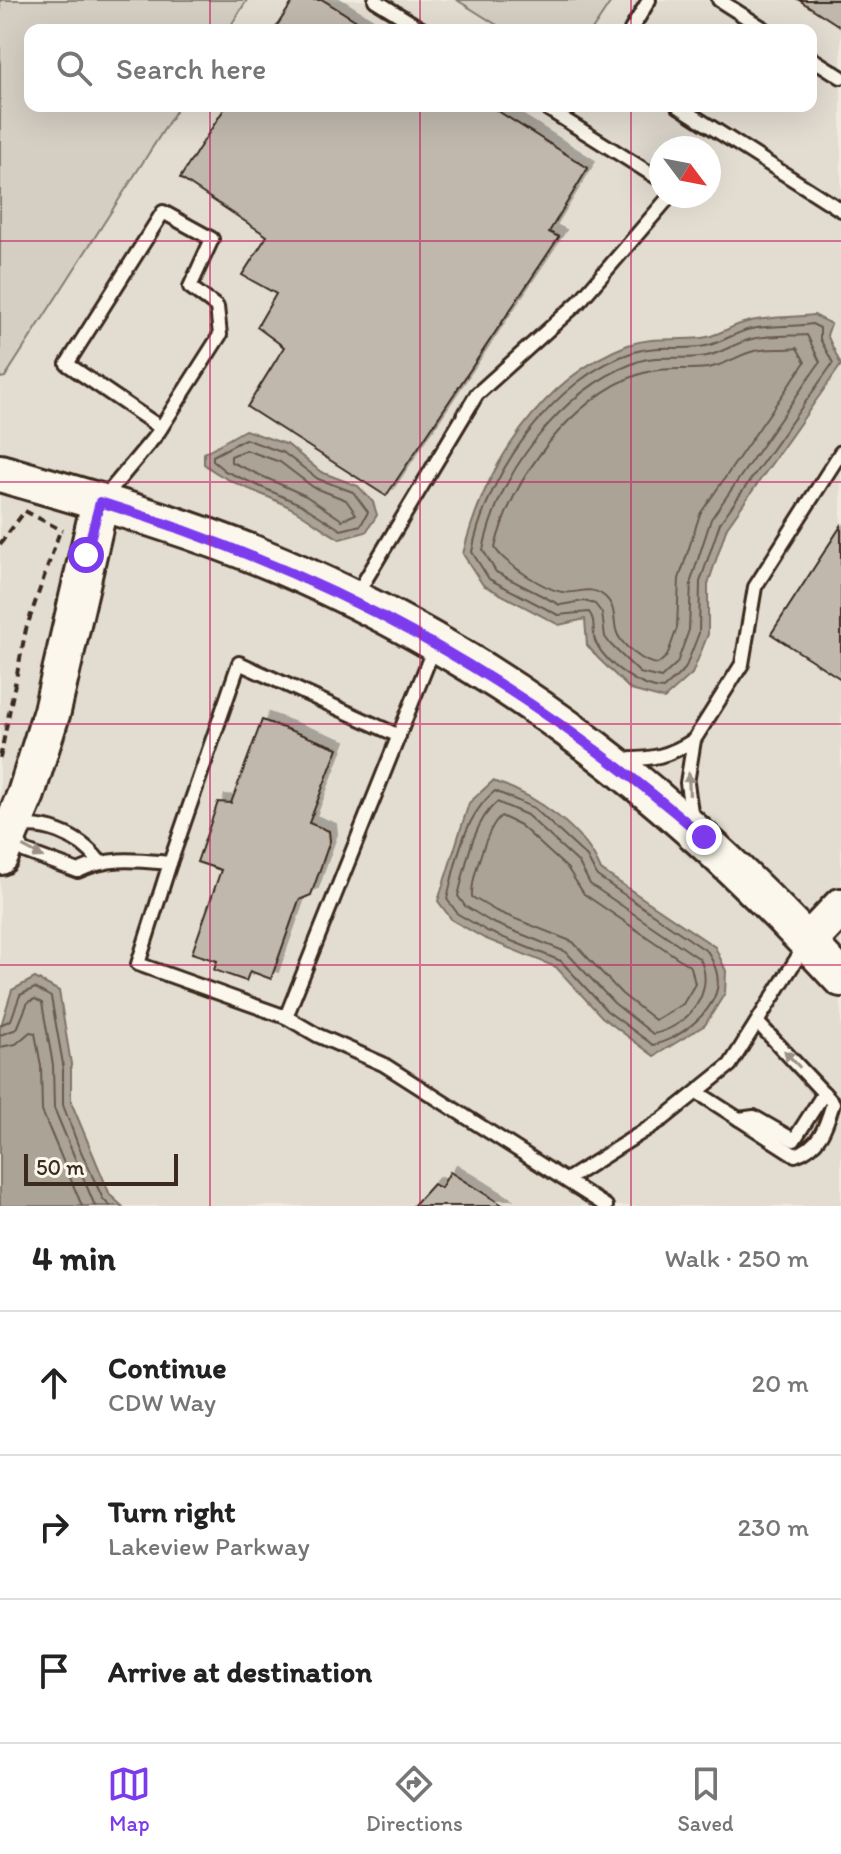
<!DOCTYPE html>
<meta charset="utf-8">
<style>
body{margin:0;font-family:Itim,sans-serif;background:#f6f6f6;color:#222}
.compass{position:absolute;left:649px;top:136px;width:72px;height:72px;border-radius:50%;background:#fff;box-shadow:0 8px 32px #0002;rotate:122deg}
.scale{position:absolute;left:24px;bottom:20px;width:154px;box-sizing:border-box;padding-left:8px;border:4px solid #3b2a1e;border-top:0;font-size:22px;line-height:28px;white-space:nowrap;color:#3b2a1e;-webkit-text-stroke:6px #fbf7ec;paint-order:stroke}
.stop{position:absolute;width:24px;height:24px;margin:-18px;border:6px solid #7c3aed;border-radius:50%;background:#fff}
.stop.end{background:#7c3aed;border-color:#fff;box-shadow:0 2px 8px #0008}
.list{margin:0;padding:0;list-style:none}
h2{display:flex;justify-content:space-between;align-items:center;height:104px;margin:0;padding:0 32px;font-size:34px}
h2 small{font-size:26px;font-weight:400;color:#767676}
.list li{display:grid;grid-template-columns:52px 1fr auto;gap:24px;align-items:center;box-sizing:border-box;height:144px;padding:0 32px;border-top:2px solid #e0e0e0}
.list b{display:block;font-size:30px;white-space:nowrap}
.list p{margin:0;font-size:26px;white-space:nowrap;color:#767676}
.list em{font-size:26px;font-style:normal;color:#767676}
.icon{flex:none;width:44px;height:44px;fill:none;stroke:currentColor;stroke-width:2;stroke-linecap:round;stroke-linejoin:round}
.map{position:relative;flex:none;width:841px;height:1206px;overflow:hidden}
.search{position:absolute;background:#fff;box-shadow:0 8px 32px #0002;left:24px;right:24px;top:24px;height:88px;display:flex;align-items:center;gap:20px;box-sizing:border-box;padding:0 28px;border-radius:16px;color:#767676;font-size:30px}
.sheet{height:536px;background:#fff}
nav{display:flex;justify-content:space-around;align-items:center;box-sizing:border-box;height:112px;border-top:2px solid #e0e0e0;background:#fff;font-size:22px;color:#767676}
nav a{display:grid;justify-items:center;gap:4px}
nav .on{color:#7c3aed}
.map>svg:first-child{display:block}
</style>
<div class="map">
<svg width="841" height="1206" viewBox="0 0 841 1206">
<defs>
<filter id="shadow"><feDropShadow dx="7" dy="-7" stdDeviation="0" flood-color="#0004"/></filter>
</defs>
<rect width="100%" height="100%" fill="#f0ebe0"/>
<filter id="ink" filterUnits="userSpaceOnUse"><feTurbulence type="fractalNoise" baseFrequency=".0125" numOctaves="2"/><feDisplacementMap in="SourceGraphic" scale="16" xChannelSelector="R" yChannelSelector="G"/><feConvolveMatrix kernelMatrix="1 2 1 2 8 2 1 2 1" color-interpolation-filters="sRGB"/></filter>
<g filter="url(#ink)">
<path fill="#e2dcd1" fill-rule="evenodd" d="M0,0h841v1206h-841zM30,30h781v76h-781zM661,148h48v48h-48z"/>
<g fill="#d5cec3" stroke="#887c70" stroke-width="2">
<polygon points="0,0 247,0 228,30 30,30 30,106 179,106 5,377 0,378"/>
<polygon points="457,0 612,0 592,30 505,30"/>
</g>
<g fill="#aca397" stroke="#7f7367" stroke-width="2">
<path d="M814,315l17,9 -4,11 14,30 -114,162 -19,57v50l-16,40 -28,25 -33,-9 -33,-32 -11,-13 -2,-26 -26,6 -76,-40 -20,-31c21,-86 78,-176 165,-209 25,-9 48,-4 73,-7 16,-1 31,-13 46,-16 21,-6 46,-4 67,-7z"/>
<path d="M245,430l43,15 33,27 37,14 15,16 4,13 -11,17 -26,7c-15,-8 -27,-18 -42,-27 -30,-19 -66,-25 -94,-48v-11z"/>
<path d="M493,781c42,14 91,47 108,89l114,77 11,24 -1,22 -20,32 -51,31 -52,-39 -46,-50 -72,-29 -32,-18 -14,-19 31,-98z"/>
<polygon points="35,978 59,991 71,1064 71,1102 110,1195 122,1206 0,1206 0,1029 12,990"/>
</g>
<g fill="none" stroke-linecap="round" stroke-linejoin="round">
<g stroke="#685a4e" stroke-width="2">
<path d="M812,324l8,4v11l13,24 -113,160 -20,59 -1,51 -14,36 -22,20c-23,-1 -56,-24 -67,-46 -5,-10 1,-21 -7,-31l-31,3 -69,-36 -17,-27c14,-77 83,-176 162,-200 26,-8 49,-1 72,-6 15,-3 30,-14 45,-17 20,-4 41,-2 61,-5z"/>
<path d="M807,335l13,27 -109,157 -20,62 -2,49 -12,33 -16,15 -21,-5 -29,-28 -6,-8 -3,-24 -7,-9 -11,-3 -24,4 -64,-33 -13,-22c16,-77 76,-158 151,-187 25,-10 48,-2 73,-7 15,-3 30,-14 45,-17 17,-4 38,-3 55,-4z"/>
<path d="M797,348l8,14 -105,152 -21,65 -2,49 -10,28 -9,8c-13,0 -39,-20 -42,-34 -3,-13 0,-24 -12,-34 -15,-12 -27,-1 -42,-4 -18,-3 -58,-29 -67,-44 15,-68 78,-152 145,-174 23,-8 44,-3 67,-6 17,-2 31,-13 47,-17 13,-3 29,-1 43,-3z"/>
<polygon points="245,439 284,453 318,479 353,492 368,512 361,525 341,530 302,505 225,471 213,461 213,456"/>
<polygon points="246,450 280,462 313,487 346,500 356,514 342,520 306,496 231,462 231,456"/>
<path d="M495,791l39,17 53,49 10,19 111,76c6,12 12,23 9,37 -6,26 -40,51 -64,56l-46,-34 -46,-50 -74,-30 -29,-17 -11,-15c9,-38 17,-83 48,-108z"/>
<path d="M497,802l30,13 52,48 11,21 110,75c16,33 -12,68 -47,75l-39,-31 -48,-51 -75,-30 -26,-16 -7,-10c8,-30 14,-73 39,-94z"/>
<path d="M501,816l19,9 48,44 16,25 107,73 4,17 -12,20 -28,16 -33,-26 -49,-52 -77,-31 -24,-14c-1,-17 16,-72 29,-81z"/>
<polyline points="0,1025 11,1020 20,995 35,988 51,997 63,1064 63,1105 78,1145 103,1199 110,1206"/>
<polyline points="0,1035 17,1029 28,1002 35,999 42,1003 53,1065 54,1108 95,1206"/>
<polyline points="0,1047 16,1044 30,1032 35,1033 41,1066 42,1111 82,1206"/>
</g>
</g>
<g fill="#c0b8ad" stroke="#3b2a1e" stroke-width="2" filter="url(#shadow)">
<polygon points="294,0 323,0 371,30 274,30"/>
<polygon points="799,0 841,0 841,27"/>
<polygon points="226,106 490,106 588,168 549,232 559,237 386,496 247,407 284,347 257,327 276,294 242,275 267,236 180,178"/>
<polygon points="841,526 841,679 771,634"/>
<polygon points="262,720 338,748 309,823 329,831 330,841 311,895 299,900 271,979 250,971 246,981 214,970 217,961 192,953 221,870 197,862 218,802 231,803"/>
<polygon points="450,1172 504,1206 413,1206 433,1184 441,1188"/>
</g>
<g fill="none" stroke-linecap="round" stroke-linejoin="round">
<g stroke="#3b2a1e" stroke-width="18">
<g id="lane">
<polyline points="375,0 423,30"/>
<polyline points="719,0 766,30"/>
<polyline points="631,30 649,0"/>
<polyline points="811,58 841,77"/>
<polyline points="543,106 661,180"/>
<polyline points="678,106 841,210"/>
<polyline points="102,500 157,434 220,335 217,307 190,287 212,239 163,212 67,364 161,428"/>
<polyline points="355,597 477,394 579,302 670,196"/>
<path d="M622,759c29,1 47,-3 72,-19"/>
<polyline points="692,819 687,783 694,740 742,664 755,587 841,452"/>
<path d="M99,861c-20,-26 -57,-41 -88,-32l13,22 54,20c31,-15 58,-11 92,-8l-32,101 148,53 149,-372"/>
<polyline points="170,863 239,663 399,736"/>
<polyline points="286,1017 317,1035 383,1064 606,1206"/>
<path d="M697,1092l98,63c25,-8 31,-29 38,-52l-74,-79"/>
<polyline points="739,1119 754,1117 794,1140 824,1093"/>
<polyline points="568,1179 663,1119 730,1065 806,944"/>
</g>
</g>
<g stroke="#3b2a1e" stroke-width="42">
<g id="secondary">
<path d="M0,473c101,29 202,57 298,100 219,97 382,230 543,405"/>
<polyline points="0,856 26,794 52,711 100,502"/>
<polyline points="808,942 841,907"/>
</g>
</g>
<g stroke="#3b2a1e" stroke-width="4" stroke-dasharray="8 6" stroke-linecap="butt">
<polyline points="25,511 63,531"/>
<polyline points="0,544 25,511"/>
<polyline points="0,758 26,629 60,531"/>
</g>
<use href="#lane" stroke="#fbf7ec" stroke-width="12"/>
<use href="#secondary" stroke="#fbf7ec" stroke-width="36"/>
</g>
<defs><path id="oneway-solid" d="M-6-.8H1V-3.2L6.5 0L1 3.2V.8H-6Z" transform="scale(2)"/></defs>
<g fill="#9b9085">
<use href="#oneway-solid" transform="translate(689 784) rotate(-92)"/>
<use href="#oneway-solid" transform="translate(33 852) rotate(28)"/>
<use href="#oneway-solid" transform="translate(792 1059) rotate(-133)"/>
</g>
</g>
<g fill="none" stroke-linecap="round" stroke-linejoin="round" filter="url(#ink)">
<path stroke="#7c3aed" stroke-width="10" d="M86,555l14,-53c234,73 418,174 604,335"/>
</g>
<path fill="none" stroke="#c2185b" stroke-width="2" stroke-opacity="0.55" d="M210,0v30M420,0v30M631,0v30M210,106v1100M420,106v1100M631,106v1100M0,241h841M0,482h841M0,724h841M0,965h841"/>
</svg>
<svg class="compass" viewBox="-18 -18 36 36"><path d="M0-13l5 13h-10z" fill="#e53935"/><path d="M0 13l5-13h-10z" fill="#767676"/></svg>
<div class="scale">50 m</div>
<div class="stop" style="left:86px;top:555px"></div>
<div class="stop end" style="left:704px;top:837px"></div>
<div class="search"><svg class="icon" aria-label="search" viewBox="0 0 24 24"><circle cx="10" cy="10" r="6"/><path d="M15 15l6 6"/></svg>Search here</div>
</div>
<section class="sheet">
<h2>4 min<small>Walk · 250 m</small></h2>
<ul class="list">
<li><svg class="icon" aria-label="ahead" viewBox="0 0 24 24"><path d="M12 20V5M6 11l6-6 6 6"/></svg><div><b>Continue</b><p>CDW Way</p></div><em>20 m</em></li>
<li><svg class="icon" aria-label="right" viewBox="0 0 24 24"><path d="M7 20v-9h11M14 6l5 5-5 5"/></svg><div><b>Turn right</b><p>Lakeview Parkway</p></div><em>230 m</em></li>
<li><svg class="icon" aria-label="arrive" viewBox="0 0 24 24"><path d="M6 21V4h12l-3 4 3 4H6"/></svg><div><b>Arrive at destination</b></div></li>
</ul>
</section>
<nav>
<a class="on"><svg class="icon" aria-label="map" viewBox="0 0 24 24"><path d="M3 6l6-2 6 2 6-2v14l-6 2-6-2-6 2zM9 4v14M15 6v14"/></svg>Map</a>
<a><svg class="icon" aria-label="directions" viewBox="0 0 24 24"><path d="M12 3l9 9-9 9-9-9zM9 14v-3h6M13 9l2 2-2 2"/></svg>Directions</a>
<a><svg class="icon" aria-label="saved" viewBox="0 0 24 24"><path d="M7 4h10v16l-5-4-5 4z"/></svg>Saved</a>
</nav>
